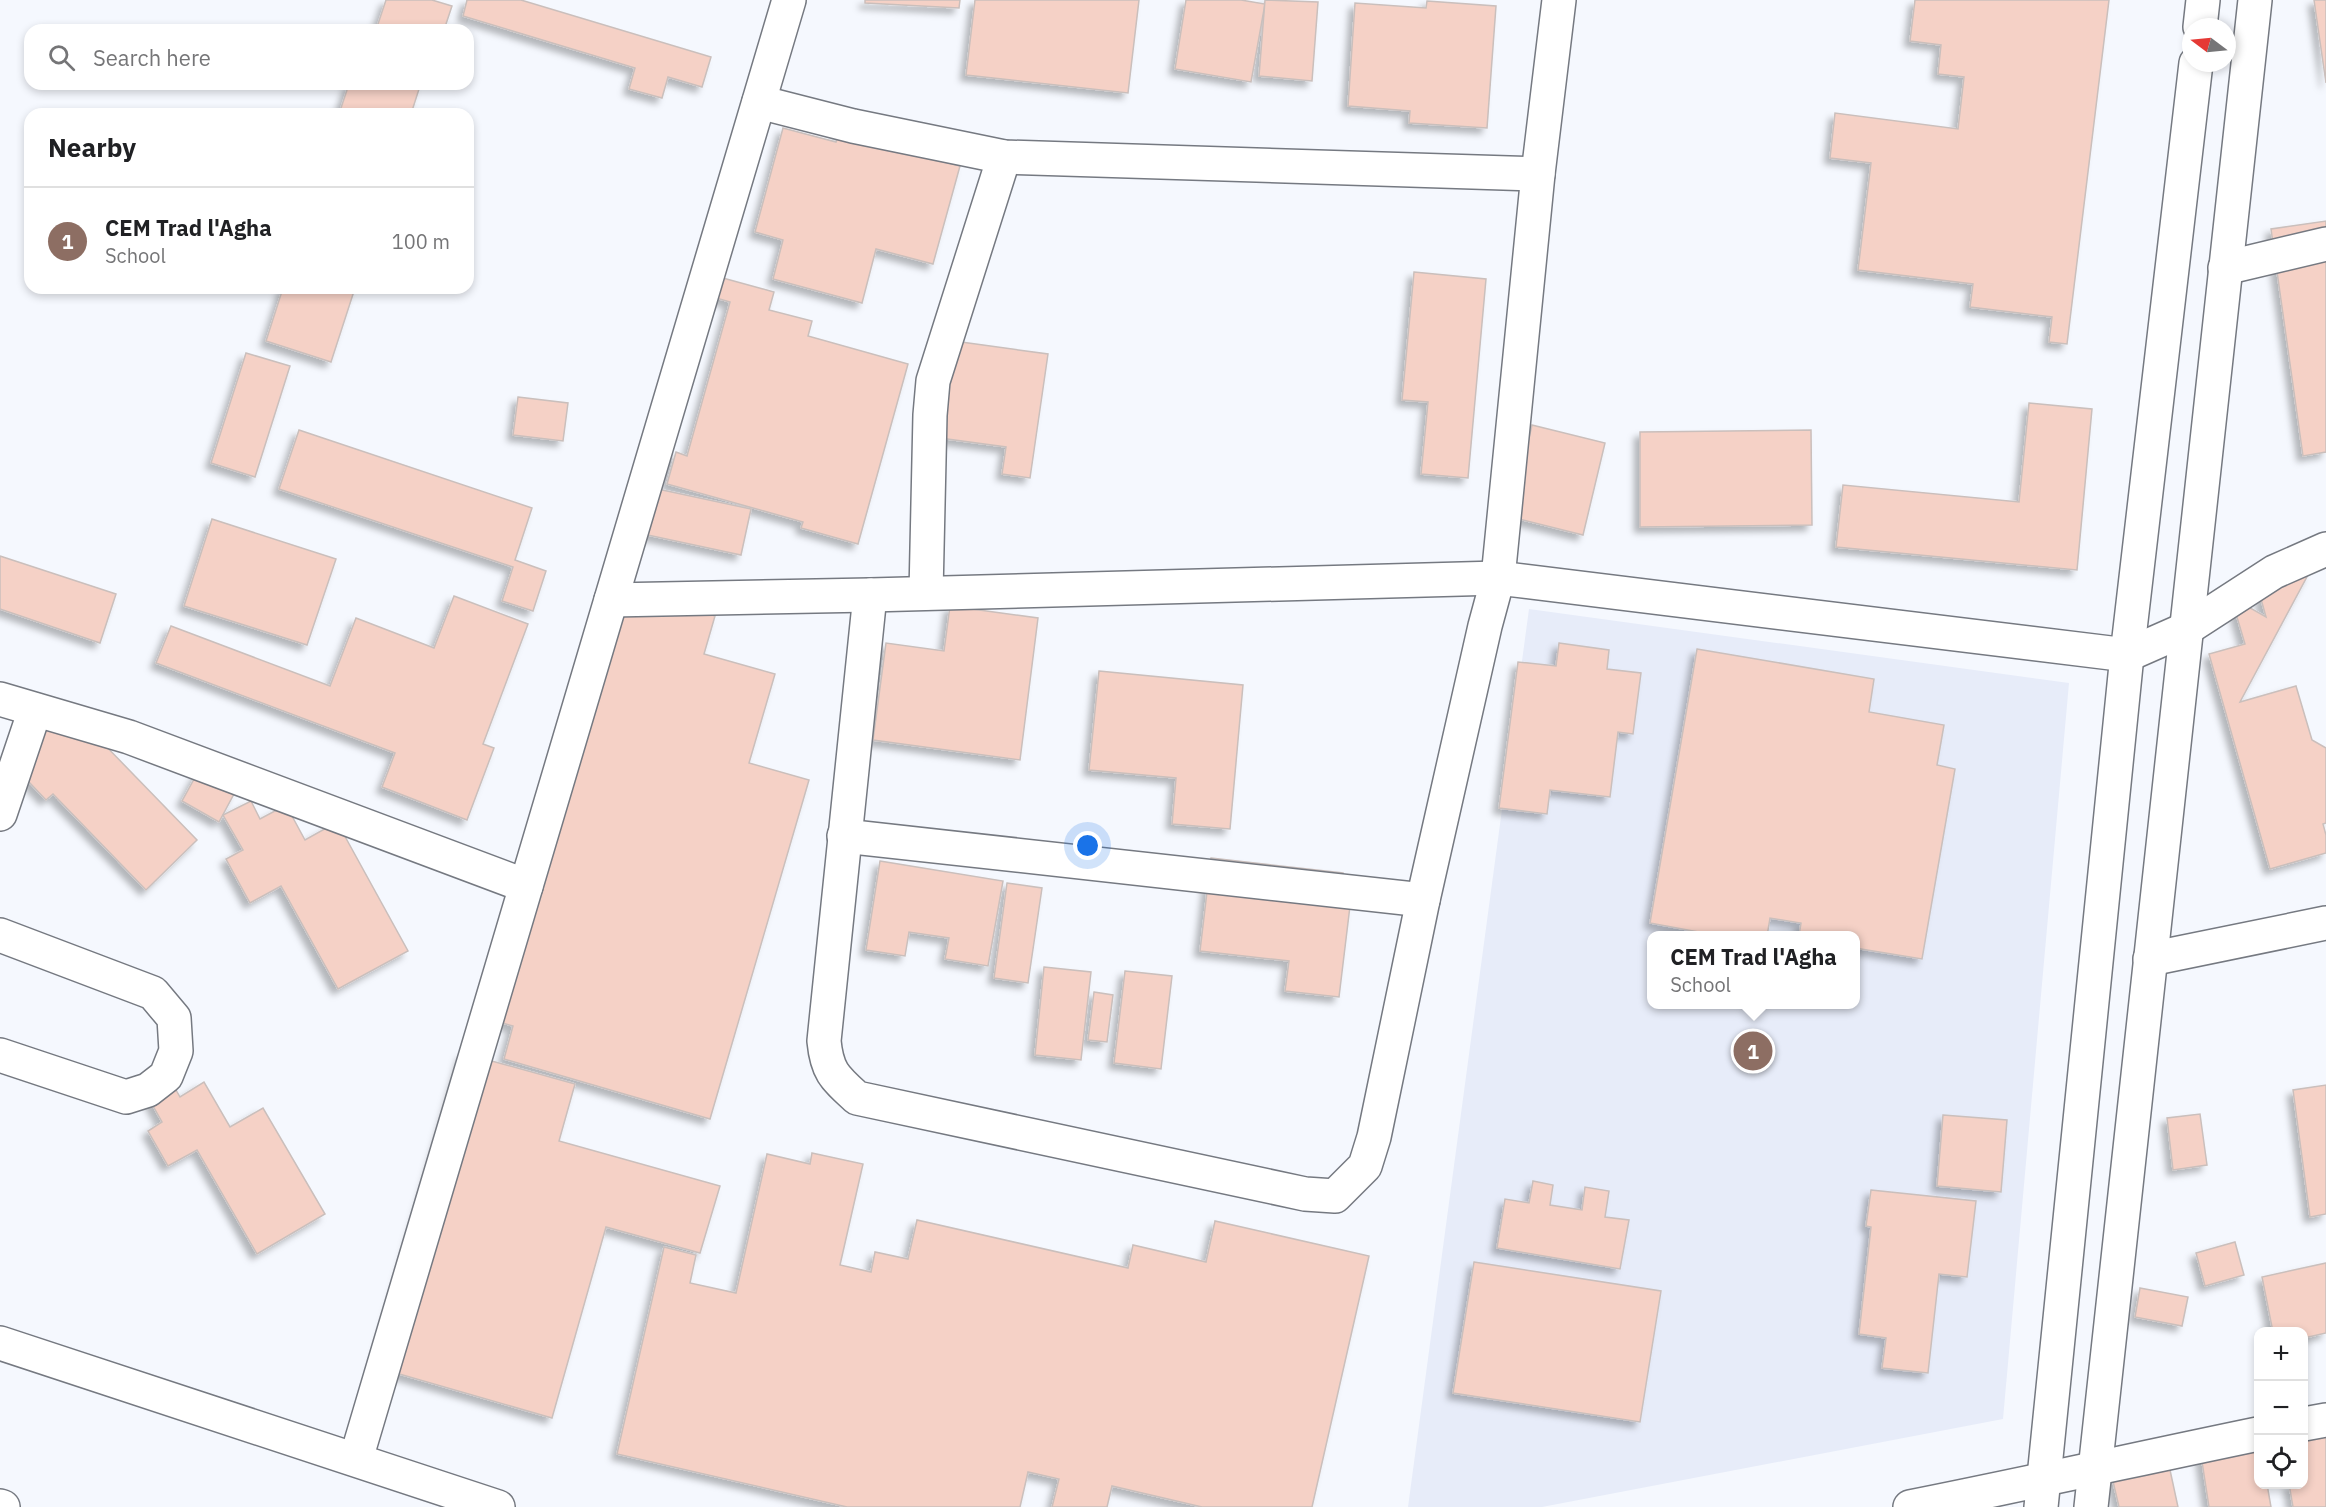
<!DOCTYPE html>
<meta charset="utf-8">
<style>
body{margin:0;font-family:"IBM Plex Sans",sans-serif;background:#f6f6f6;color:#202124}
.controls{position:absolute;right:18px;bottom:18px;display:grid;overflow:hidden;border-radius:12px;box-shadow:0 3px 9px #0003}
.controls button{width:54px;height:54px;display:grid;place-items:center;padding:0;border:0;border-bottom:2px solid #e0e0e0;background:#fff;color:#202124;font:30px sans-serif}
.compass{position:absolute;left:2182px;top:18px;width:54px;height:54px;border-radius:50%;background:#fff;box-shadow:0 3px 9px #0003;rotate:286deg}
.you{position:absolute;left:1088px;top:846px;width:21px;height:21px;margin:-15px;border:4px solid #fff;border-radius:50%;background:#1a73e8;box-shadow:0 0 0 9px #1a73e833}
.badge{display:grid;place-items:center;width:39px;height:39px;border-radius:50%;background:#0b8043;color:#fff;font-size:20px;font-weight:700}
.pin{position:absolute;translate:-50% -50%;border:3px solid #fff;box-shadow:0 2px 6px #0006}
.popup{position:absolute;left:1647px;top:931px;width:213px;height:78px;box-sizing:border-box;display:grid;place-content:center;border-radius:12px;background:#fff;filter:drop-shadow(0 2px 4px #0005);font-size:20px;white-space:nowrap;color:#757577}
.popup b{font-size:22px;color:#202124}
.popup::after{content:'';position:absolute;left:50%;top:100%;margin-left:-12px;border:12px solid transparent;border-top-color:#fff}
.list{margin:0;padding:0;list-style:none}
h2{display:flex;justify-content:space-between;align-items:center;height:78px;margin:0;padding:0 24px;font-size:26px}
h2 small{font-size:20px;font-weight:400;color:#757577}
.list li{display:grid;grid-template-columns:39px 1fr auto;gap:18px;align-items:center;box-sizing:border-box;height:108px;padding:0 24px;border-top:2px solid #e0e0e0}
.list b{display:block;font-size:22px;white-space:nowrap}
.list p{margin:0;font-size:20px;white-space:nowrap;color:#757577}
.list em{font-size:20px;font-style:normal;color:#757577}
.icon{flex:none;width:33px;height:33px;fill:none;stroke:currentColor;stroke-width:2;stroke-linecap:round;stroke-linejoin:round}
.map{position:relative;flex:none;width:2326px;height:1507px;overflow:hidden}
.search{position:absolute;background:#fff;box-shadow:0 3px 9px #0003;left:24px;top:24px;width:450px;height:66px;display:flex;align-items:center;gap:15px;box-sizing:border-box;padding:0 21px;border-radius:18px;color:#757577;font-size:22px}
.panel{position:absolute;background:#fff;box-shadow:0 3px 9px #0003;left:24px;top:108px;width:450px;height:186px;border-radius:18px}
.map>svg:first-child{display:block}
</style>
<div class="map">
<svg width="2326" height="1507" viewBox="0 0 2326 1507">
<defs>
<filter id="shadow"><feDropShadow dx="-5.5" dy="5.5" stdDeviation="3" flood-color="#0004"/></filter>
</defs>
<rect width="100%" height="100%" fill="#f5f8fe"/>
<path fill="#e7ecf9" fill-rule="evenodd" d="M1529,609l540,74 -66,736 -461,88h-134zM1651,936h204v68h-204z"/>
<g fill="#f5d1c6" stroke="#cabfbc" stroke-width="1.5" filter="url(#shadow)">
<polygon points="386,0 432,0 452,6 444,30 376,30"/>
<polygon points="467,0 521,0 711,57 702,87 668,77 662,98 629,89 635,68 463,16"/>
<polygon points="865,0 960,0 959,8 865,3"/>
<polygon points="975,0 1139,0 1128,93 966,75"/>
<polygon points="1186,0 1241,0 1265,4 1251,82 1175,69"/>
<polygon points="1265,0 1318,2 1312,81 1259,76"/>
<polygon points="1915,0 2109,0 2067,344 2049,342 2052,317 1970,307 1973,284 1858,270 1871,163 1830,158 1835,113 1958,129 1964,77 1938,74 1941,45 1910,41"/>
<polygon points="2314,0 2326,0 2326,83"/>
<polygon points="1427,1 1496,6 1487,128 1409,123 1410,111 1348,106 1355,3 1426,8"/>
<polygon points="349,84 415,84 420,86 411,114 339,114"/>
<polygon points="783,128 836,142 839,133 960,166 933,264 876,249 862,303 773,279 783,240 755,232"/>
<polygon points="2326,221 2326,452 2303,456 2271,229"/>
<polygon points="1414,272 1486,279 1468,478 1421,474 1428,402 1402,400"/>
<polygon points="712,275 774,292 769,310 812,321 808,336 908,364 858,544 801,528 803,522 667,484 676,452 687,456 730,302 706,295"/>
<polygon points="283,288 355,288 331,362 266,341"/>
<polygon points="954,341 1048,354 1030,478 1002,474 1006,447 940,438"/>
<polygon points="246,353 290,366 255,477 211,463"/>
<polygon points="518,397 568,403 563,441 513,435"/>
<polygon points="2029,403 2092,409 2077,570 1836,547 1843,485 2019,502"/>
<polygon points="1532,425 1605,443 1583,535 1511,517"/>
<polygon points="299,430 532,508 515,560 546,571 533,611 502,601 513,567 279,489"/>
<polygon points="1811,430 1812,525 1640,527 1640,432"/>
<polygon points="653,488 751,509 741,555 643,534"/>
<polygon points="212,519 336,559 307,645 184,606"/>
<polygon points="0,556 116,594 100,643 0,609"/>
<polygon points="2283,558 2309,573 2240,702 2296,686 2312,740 2326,748 2326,823 2323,824 2326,835 2326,853 2270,869 2209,654 2245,644 2231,597 2266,617 2261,599"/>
<polygon points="622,589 715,616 704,654 775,674 749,763 809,780 710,1119 504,1059 513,1026 488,1019"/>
<polygon points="454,596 528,624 483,744 494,748 467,820 382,787 395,753 156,663 171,626 330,686 356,618 434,648"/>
<polygon points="950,606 1038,618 1020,760 873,740 886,643 944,651"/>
<polygon points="1559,643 1609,650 1607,669 1641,673 1633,734 1618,732 1610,797 1550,790 1547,814 1499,808 1518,662 1556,666"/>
<polygon points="1697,649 1874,679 1869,712 1944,725 1937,765 1955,769 1922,959 1855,948 1855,936 1799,936 1801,923 1770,918 1767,936 1720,936 1650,923"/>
<polygon points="1099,671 1243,685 1230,829 1172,824 1176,778 1089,770"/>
<polygon points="68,707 197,840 146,890 53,794 46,800 11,763"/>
<polygon points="198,772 235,792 219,822 182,801"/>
<polygon points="251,801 260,819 286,805 305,840 337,822 408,951 338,989 281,886 250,903 226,859 243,850 223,815"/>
<polygon points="1211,858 1343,873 1339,905 1350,906 1339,997 1285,991 1289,961 1200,951"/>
<polygon points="880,861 1003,881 988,966 945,959 949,938 909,932 905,956 866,950"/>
<polygon points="1007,883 1042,888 1028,983 994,978"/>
<polygon points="1044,967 1091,972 1081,1060 1035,1055"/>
<polygon points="1125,971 1172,976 1161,1069 1114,1063"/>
<polygon points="1094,992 1113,995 1107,1042 1088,1040"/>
<polygon points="463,1053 575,1084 559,1141 720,1186 700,1253 606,1227 552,1418 375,1367"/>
<polygon points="167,1074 180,1097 204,1082 230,1127 263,1108 325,1214 257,1254 197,1150 168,1166 148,1131 162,1122 143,1088"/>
<polygon points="2326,1085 2326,1214 2310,1217 2293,1090"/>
<polygon points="2200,1114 2207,1165 2173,1170 2167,1118"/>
<polygon points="1943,1115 2007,1120 2001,1192 1937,1186"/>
<polygon points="812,1153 863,1164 840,1265 871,1272 875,1252 908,1259 917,1220 1128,1268 1133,1245 1206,1262 1215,1221 1369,1256 1312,1507 1202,1507 1112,1486 1107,1507 1052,1507 1059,1479 1028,1472 1020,1507 847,1507 617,1454 664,1247 696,1255 690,1283 736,1293 767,1154 810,1164"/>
<polygon points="1533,1181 1553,1185 1550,1205 1582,1210 1585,1187 1609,1191 1605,1217 1629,1220 1620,1269 1497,1248 1505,1199 1529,1203"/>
<polygon points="1871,1190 1976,1201 1967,1277 1939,1274 1928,1373 1882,1368 1886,1338 1859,1334 1871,1227 1866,1226"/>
<polygon points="2235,1242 2244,1275 2205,1286 2196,1253"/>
<polygon points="1474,1262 1661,1291 1640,1422 1453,1393"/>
<polygon points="2326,1263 2326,1333 2304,1338 2304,1332 2273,1332 2262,1277"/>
<polygon points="2140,1288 2188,1297 2182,1326 2135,1317"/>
<polygon points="2326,1416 2326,1507 2293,1507 2289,1484 2304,1484 2304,1420"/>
<polygon points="2258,1433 2258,1484 2267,1484 2271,1507 2209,1507 2199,1442"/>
<polygon points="2167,1456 2178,1507 2119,1507 2112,1477"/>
</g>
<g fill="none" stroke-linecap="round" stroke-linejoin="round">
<g stroke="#757981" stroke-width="36">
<g id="minor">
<polyline points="2200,27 2203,0"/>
<polyline points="759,102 853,126 1004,157 1538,174"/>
<polyline points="2225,268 2326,244"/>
<polyline points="926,593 930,415 933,381 1004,157"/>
<path d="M870,595l-46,446c3,31 11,37 33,57l448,96 30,2 30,-30 9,-29 49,-237 62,-274 13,-48 40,-404 21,-174"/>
<polyline points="611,600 870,595 1498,578 2127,655 2186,629 2274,572 2326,549"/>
<polyline points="0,699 129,737 526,886"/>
<polyline points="0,814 35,710"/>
<polyline points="844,836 1423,900"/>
<polyline points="0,935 153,993 174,1018 176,1051 166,1076 148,1090 126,1097 0,1055"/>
<polyline points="2150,959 2326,923"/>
<polyline points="0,1343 498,1507"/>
<polyline points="2304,1424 2326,1420"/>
<polyline points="356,1459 789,0"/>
<polyline points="0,1506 3,1507"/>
<path d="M1910,1507c116,-23 232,-49 348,-73"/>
<polyline points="2041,1507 2127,655 2196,63"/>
<polyline points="2091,1507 2255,0"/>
</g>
</g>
<use href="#minor" stroke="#fff" stroke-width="33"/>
</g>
</svg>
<div class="controls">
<button>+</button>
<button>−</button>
<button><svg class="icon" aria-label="locate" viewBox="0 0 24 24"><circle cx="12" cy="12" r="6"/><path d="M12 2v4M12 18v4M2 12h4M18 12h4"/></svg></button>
</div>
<svg class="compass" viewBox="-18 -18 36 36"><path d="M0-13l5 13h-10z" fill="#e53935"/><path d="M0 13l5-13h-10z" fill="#757577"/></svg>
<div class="you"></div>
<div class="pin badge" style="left:1753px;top:1051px;background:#8d6e63">1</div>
<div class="popup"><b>CEM Trad l'Agha</b>School</div>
<div class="search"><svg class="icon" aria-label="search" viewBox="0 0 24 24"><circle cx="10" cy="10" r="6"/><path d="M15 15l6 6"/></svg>Search here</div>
<section class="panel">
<h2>Nearby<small></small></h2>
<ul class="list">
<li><span class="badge" style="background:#8d6e63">1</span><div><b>CEM Trad l'Agha</b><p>School</p></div><em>100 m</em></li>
</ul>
</section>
</div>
